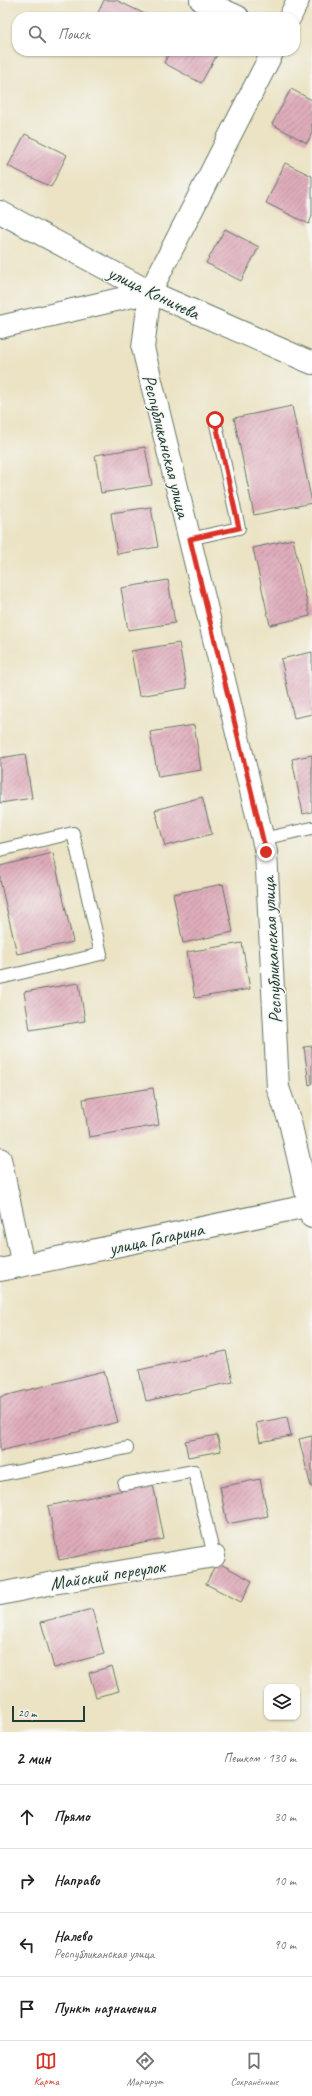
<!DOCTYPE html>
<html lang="ru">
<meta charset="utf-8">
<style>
body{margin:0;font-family:Caveat,sans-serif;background:#f6f6f6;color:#222}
.controls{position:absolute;right:12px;bottom:12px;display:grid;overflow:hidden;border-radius:8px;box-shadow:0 1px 3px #0004}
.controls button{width:36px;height:36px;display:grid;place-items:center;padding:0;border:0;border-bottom:1px solid #e0e0e0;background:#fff;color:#222;font:20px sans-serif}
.scale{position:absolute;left:12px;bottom:10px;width:73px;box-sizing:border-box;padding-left:4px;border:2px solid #1f3d34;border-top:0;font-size:11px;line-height:14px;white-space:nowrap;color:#1f3d34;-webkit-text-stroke:3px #f6f6f2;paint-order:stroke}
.stop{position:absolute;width:12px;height:12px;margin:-9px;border:3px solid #d93025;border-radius:50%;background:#fff}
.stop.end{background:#d93025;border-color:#fff;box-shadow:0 1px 4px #0008}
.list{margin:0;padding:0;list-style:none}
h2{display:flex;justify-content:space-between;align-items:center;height:52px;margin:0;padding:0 16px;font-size:17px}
h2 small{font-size:13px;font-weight:400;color:#767676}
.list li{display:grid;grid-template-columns:26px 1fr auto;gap:12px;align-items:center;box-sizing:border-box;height:64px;padding:0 16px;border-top:1px solid #e0e0e0}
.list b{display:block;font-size:15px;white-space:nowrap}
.list p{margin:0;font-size:13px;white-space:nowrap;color:#767676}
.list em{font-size:13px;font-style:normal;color:#767676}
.icon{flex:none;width:22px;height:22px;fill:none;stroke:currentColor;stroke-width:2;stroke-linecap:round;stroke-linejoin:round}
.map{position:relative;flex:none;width:312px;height:1732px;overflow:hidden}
.search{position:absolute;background:#fff;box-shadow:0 1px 3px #0004;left:12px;right:12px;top:12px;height:44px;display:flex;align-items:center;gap:10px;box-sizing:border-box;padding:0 14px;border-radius:16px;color:#767676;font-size:15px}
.sheet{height:308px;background:#fff}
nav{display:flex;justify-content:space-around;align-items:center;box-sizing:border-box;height:56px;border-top:1px solid #e0e0e0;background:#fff;font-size:11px;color:#767676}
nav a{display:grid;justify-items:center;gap:2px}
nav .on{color:#d93025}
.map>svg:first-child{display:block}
</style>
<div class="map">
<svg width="312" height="1732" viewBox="0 0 312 1732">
<defs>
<pattern id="building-hatch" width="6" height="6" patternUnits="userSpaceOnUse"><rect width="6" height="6" fill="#dfacbb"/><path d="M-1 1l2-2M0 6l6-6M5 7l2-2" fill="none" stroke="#b48d99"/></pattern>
</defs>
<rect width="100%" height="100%" fill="#f6f6f2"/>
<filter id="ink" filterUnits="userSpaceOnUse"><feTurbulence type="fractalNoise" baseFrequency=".025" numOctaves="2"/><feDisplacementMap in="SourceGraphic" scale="8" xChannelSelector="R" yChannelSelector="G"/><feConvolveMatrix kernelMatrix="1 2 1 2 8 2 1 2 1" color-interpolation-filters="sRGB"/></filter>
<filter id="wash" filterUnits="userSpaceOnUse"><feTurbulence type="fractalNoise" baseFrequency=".012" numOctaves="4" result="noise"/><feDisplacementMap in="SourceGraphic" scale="16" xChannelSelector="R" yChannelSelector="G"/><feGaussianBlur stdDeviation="0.9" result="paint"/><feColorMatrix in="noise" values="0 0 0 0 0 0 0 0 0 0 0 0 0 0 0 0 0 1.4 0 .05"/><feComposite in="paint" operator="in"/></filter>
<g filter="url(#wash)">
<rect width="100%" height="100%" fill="#ebe3c4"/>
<g id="blocks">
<g fill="url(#building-hatch)">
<polygon points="104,0 116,0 151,17 96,17"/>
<polygon points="170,51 213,51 218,53 201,83 164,63"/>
<polygon points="291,89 312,100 312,133 307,143 272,124"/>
<polygon points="25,134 67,155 51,187 8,166"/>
<polygon points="285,163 312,176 312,216 309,224 266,203"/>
<polygon points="225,229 259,247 241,281 206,263"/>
<polygon points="292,406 312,503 254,515 234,418"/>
<polygon points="145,447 152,485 101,493 95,455"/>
<polygon points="151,507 158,547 117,554 111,513"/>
<polygon points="293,539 310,616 270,625 253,548"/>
<polygon points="168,580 175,623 128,630 121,588"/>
<polygon points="179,643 187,688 139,696 131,651"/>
<polygon points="312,652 312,714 294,718 281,659"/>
<polygon points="194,725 201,770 158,777 150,732"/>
<polygon points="25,754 32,798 0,803 0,758"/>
<polygon points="312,755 312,812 303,814 292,759"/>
<polygon points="202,797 212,834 165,846 155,810"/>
<polygon points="53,853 73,942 17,954 0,880 0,866"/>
<polygon points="223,884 233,932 183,943 173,894"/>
<polygon points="242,943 250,989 195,998 187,952"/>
<polygon points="79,983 85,1021 30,1030 24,992"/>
<polygon points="312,1046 312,1084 309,1085 304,1047"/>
<polygon points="153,1088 159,1125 89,1137 83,1099"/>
<polygon points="226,1351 233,1382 146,1401 139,1370"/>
<polygon points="104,1371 118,1422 0,1451 0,1397"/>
<polygon points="287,1417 291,1436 260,1442 256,1423"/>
<polygon points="217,1435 221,1451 188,1457 185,1441"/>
<polygon points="312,1436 312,1487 311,1487 299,1439"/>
<polygon points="260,1479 268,1516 227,1524 220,1487"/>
<polygon points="153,1484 164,1539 59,1560 48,1506"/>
<polygon points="217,1562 252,1581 241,1602 206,1584"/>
<polygon points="92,1609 104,1654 54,1668 41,1622"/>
<polygon points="112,1666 119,1691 96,1697 89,1673"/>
</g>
</g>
</g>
<g filter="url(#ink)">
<use href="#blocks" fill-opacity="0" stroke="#676" stroke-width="1"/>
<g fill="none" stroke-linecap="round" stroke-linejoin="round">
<g stroke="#676" stroke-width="14">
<g id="service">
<polyline points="189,539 239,528 215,420"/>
<polyline points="262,839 312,828"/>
<polyline points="0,850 73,833 101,954 0,978"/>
<polyline points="0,1475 127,1448"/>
<polyline points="124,1484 194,1471 214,1556"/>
</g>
</g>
<g stroke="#676" stroke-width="24">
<g id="minor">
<polyline points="201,0 238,17"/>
<polyline points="290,17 298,0"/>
<polyline points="273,51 150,292 143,348 266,852 278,1088 290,1122 312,1217"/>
<polyline points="0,212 150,292 312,363"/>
<polyline points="0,327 150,292"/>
<polyline points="0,1159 23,1265"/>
<polyline points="0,1594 53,1583 214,1556"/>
</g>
</g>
<g stroke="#676" stroke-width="24">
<polyline id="tertiary" points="0,1270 312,1205"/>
</g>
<use href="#service" stroke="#fff" stroke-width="12"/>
<use href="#minor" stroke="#fff" stroke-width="22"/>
<use href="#tertiary" stroke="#fff" stroke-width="22"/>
</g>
</g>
<g fill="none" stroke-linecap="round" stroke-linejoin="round" filter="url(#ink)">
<polyline stroke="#d93025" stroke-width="5" points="215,420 239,528 190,539 266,852"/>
</g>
<g text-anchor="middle" stroke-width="3" stroke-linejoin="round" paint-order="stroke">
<g font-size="19" fill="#1f3d34" stroke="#f6f6f2">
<text transform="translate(154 292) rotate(26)" y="7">улица Коничева</text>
<text transform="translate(167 446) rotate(76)" y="7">Республиканская улица</text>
<text transform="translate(271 950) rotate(-93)" y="7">Республиканская улица</text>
<text transform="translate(156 1238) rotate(-12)" y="7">улица Гагарина</text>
<text transform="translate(107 1574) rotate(-9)" y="7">Майский переулок</text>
</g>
</g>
</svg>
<div class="controls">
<button><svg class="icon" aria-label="layers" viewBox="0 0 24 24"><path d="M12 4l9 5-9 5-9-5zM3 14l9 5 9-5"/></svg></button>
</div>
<div class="scale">20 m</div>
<div class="stop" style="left:215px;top:420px"></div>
<div class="stop end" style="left:266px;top:852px"></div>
<div class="search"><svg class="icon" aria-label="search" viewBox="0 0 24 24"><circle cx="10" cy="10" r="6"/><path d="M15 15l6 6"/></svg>Поиск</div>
</div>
<section class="sheet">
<h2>2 мин<small>Пешком · 130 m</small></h2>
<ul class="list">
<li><svg class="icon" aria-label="ahead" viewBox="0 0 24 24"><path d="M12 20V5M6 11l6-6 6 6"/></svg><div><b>Прямо</b></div><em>30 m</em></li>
<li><svg class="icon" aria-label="right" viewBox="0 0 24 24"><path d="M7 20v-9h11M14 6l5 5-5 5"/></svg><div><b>Направо</b></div><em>10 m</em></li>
<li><svg class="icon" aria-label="left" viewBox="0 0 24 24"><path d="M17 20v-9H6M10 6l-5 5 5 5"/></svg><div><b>Налево</b><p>Республиканская улица</p></div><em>90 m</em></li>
<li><svg class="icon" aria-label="arrive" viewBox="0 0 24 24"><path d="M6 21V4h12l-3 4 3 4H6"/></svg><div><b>Пункт назначения</b></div></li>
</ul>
</section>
<nav>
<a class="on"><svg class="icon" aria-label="map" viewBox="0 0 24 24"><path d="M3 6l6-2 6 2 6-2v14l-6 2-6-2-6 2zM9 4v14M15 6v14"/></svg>Карта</a>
<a><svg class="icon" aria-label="directions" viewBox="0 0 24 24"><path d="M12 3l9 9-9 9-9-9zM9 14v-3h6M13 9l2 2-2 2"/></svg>Маршрут</a>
<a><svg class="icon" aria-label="saved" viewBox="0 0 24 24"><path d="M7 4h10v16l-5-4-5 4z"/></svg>Сохранённые</a>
</nav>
